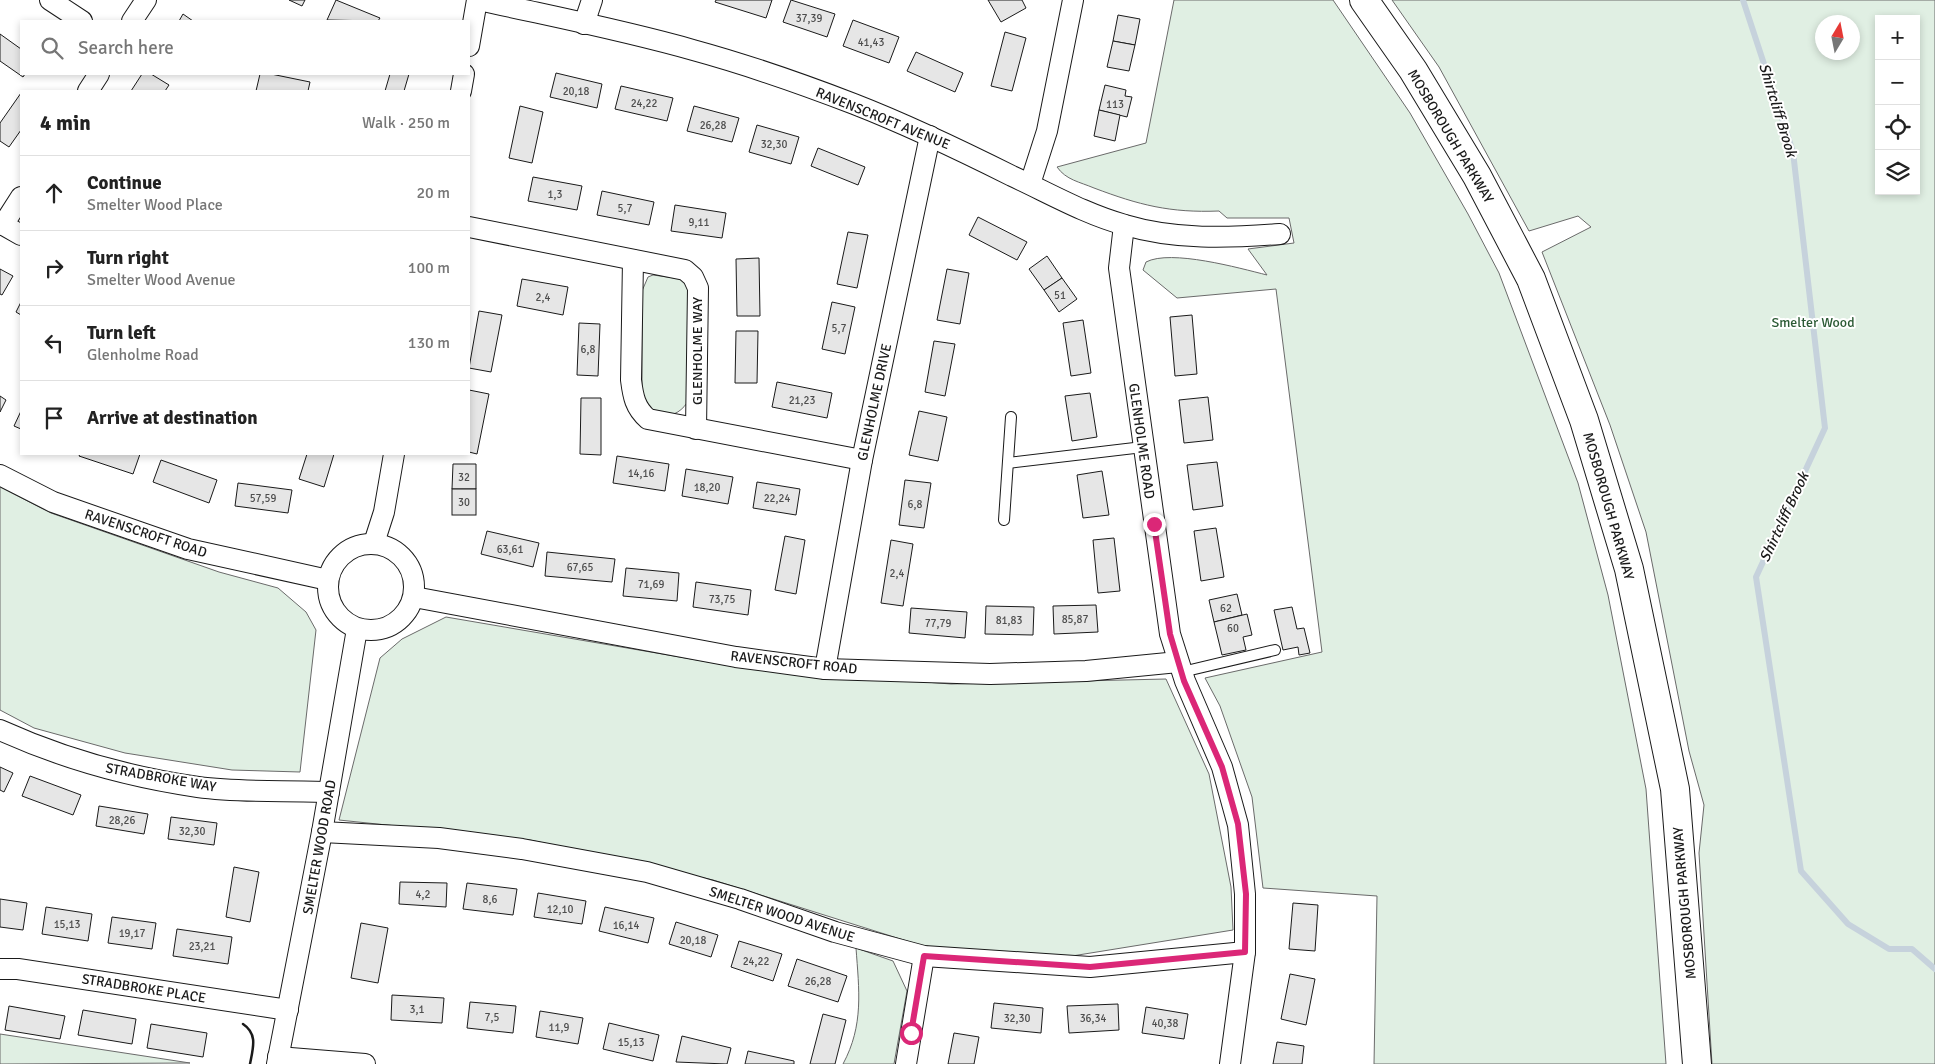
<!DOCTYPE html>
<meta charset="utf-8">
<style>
body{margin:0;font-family:Signika,sans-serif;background:#f2f2f2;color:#222}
.controls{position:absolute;right:15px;top:15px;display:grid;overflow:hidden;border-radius:0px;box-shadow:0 2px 8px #0003}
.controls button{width:45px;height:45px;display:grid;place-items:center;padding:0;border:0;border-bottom:1px solid #e0e0e0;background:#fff;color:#222;font:25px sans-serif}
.compass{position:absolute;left:1815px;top:15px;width:45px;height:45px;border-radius:50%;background:#fff;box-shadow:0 2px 8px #0003;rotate:10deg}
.stop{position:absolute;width:15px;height:15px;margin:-11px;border:4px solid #db2777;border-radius:50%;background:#fff}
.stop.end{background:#db2777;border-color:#fff;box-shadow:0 1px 5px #0008}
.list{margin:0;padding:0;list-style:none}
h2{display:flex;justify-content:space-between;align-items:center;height:65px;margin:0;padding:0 20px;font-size:21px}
h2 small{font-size:16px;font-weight:400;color:#767676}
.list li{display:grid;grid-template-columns:32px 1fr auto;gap:15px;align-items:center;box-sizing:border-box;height:75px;padding:0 20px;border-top:1px solid #e0e0e0}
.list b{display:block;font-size:19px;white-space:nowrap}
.list p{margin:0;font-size:16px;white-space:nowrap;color:#767676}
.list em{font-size:16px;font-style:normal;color:#767676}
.icon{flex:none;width:28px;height:28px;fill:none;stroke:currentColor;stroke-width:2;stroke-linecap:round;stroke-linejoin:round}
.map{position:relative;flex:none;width:1935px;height:1064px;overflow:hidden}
.search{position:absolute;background:#fff;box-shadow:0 2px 8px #0003;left:20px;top:20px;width:450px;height:55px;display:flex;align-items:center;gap:12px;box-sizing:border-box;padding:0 18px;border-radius:0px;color:#767676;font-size:19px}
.panel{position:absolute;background:#fff;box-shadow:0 2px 8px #0003;left:20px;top:90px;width:450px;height:365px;border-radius:0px}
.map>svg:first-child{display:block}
</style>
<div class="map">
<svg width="1935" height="1064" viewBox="0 0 1935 1064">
<rect width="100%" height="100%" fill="#fff"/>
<g fill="#e0efe3" stroke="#6a6a6a" fill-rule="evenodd">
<path d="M1174,0h159l77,113 58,101 31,59 79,210 30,112 38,194 20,275h-292l3,-168 -114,-8 -11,-91 -32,-91 -15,-28 117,-26 -46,-363 -99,9 -34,-28 3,-8c25,-13 93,6 121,13l-19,-26 46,-6 -5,-25h-62l-8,-7c-49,2 -80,-6 -125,-23 -14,-6 -28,-8 -37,-21l89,-24z"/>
<path d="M1392,0h543v1064h-223l-13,-211 5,-48 -15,-54 -43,-219 -36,-107 -68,-173 49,-25 -13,-11 -49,15 -90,-164zM1879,19h37v172h-37zM1822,22h30v30h-30z"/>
<path d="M653,275l29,4 8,7 -3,117c-15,21 -37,13 -45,-9v-103l6,-14z"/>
<polygon points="0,487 51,513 219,572 278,588 306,612 316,630 300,772 232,770 125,753 34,728 0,710"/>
<polygon points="446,617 744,668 951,684 1166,679 1209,774 1231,887 1233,930 1072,956 929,948 713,880 530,840 339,820 380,658 402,639"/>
<path d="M856,948l37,13 14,30 -13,73h-51c21,-39 16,-74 13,-116z"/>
<polygon points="0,1034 190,1063 0,1064"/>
</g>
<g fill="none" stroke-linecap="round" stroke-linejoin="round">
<polyline stroke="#c6d2dc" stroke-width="6" points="1743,0 1793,152 1825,428 1756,577 1801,871 1848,924 1889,949 1912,949 1935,969"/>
</g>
<g fill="#e6e6e6" stroke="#1a1a1a">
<polygon points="289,0 305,0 302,6"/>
<polygon points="336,0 380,18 378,21 327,20"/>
<polygon points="716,0 772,0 766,18 715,2"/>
<polygon points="791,0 835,14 827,37 783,22"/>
<polygon points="988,0 1022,0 1026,8 1001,22"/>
<polygon points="183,14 193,21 179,21"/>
<polygon points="1118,15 1140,19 1135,45 1113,41"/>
<polygon points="853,20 899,37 889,63 843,46"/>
<polygon points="1005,32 1026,38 1012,91 991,86"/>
<polygon points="0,34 21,49 21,74 25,74 23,77 0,61"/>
<polygon points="1113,41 1135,45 1129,71 1107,67"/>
<polygon points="916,52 963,73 955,92 907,71"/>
<polygon points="556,73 602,84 597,108 550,97"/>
<polygon points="142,74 151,74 169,85 165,91 131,91"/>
<polygon points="260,74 271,74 310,82 308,91 256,91"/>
<polygon points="390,74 409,74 404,91 385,91"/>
<polygon points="1105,85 1126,90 1125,96 1132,97 1127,117 1099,110"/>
<polygon points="621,86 673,98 667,121 615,109"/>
<polygon points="21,93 21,130 9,147 0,141 0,123"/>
<polygon points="520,106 543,112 532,163 509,158"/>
<polygon points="694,106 739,118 732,142 687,131"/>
<polygon points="1099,110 1120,115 1115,141 1094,136"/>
<polygon points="757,125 799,137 791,164 749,152"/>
<polygon points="818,148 865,167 858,185 811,166"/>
<polygon points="533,177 582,186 577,210 528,201"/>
<polygon points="602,191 654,202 649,225 597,215"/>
<polygon points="675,205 726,213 722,238 671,231"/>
<polygon points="978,217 1027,242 1017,260 969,235"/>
<polygon points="848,232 868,235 857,288 837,284"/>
<polygon points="1047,256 1062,278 1044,290 1029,269"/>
<polygon points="759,258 760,316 737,316 736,259"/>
<polygon points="0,269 13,276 2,295 0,294"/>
<polygon points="947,269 969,273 960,324 937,320"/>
<polygon points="1062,278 1077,299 1059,312 1044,290"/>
<polygon points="522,279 568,287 563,315 517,306"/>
<polygon points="21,302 21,315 16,312"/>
<polygon points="832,302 855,307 845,354 822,349"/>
<polygon points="479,311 502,315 491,372 469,368"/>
<polygon points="1192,315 1197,374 1175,376 1170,317"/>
<polygon points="1083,320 1091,373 1071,376 1063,323"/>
<polygon points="579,323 600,324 598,376 577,375"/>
<polygon points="736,331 758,331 757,383 735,383"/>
<polygon points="934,341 955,344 945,396 925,392"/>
<polygon points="777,382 832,393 827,418 772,407"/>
<polygon points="469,390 489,394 477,454 469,452"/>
<polygon points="1090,393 1097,437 1072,441 1065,396"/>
<polygon points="0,396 6,400 0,412"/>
<polygon points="1208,397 1213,440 1184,443 1179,400"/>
<polygon points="581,398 601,398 601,455 580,454"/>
<polygon points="21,411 21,429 14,426"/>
<polygon points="919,411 947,417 938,461 909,455"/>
<polygon points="80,454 140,454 133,474 79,456"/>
<polygon points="307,454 334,454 324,487 299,479"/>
<polygon points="617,456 669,464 665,491 613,483"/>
<polygon points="161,460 217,480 209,503 153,482"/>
<polygon points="1217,462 1223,506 1193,510 1187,465"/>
<polygon points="453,464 476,464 476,489 452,489"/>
<polygon points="686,469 733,477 728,504 682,496"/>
<polygon points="1102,471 1109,515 1083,518 1077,475"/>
<polygon points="905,480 931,483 924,528 899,525"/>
<polygon points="757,482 800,489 796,515 753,508"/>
<polygon points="238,483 292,490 288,513 235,506"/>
<rect x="452" y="489" width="24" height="26"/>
<polygon points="1216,528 1224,577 1201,581 1194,531"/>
<polygon points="487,531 539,543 533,567 481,554"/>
<polygon points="785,536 805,540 796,594 775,590"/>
<polygon points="1114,538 1120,591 1098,593 1093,540"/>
<polygon points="891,540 913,544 903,606 881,603"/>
<polygon points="547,552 615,559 612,582 545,576"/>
<polygon points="626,568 679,573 677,601 623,596"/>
<polygon points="696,582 751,590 748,615 693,607"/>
<polygon points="1237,594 1242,615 1214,622 1209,600"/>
<polygon points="1096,605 1098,632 1054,634 1053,606"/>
<polygon points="986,606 1034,607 1033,635 985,634"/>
<polygon points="1292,607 1297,629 1304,628 1310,653 1299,655 1298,647 1283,650 1274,610"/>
<polygon points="911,608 967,612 965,638 909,633"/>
<polygon points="1247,614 1252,635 1243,637 1246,650 1222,655 1214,622"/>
<polygon points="0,767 13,773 4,792 0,790"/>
<polygon points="30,776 81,795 73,815 22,796"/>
<polygon points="99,806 148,814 144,834 96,826"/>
<polygon points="171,817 217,823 214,845 168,839"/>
<polygon points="234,867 259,872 250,922 226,917"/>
<polygon points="400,882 447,883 446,907 399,904"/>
<polygon points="467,883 517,889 513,915 463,909"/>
<polygon points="538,893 586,901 582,924 534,917"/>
<polygon points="0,899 27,903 23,930 0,927"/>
<polygon points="1293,903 1318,905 1315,951 1289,949"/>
<polygon points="46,907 92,914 88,941 42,934"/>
<polygon points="605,907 654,918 648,943 599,931"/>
<polygon points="112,917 156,923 152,949 108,943"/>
<polygon points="676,922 718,935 711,957 669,944"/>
<polygon points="361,923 388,928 378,983 351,978"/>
<polygon points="177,929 232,937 228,964 173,956"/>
<polygon points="739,941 782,954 773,981 731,967"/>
<polygon points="797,959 847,976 838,1002 788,986"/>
<polygon points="1290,974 1315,979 1306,1025 1281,1019"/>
<polygon points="392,995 444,998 442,1023 391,1020"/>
<polygon points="470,1002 516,1006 513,1033 467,1028"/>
<polygon points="994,1003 1043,1008 1041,1033 991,1028"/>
<polygon points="1118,1004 1119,1030 1069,1033 1067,1006"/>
<polygon points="9,1006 65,1016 60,1039 5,1030"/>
<polygon points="1146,1007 1188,1014 1184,1039 1142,1033"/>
<polygon points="83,1010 136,1019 132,1044 78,1035"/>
<polygon points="540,1011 583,1018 578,1044 536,1037"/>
<polygon points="823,1014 846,1020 835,1064 810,1064"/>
<polygon points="609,1023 659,1035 653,1061 603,1049"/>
<polygon points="151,1024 207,1033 203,1057 147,1048"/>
<polygon points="954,1033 979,1037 974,1064 948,1064"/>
<polygon points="682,1036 731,1048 727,1064 676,1062"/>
<polygon points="1277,1042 1304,1046 1302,1064 1273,1064"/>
<polygon points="748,1051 794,1061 794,1064 745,1064"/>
</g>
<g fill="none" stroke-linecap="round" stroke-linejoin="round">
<g stroke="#1a1a1a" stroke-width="12">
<g id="service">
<polyline points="1008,463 1143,447"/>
<polyline points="1004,520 1011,417"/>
<polyline points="1182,672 1275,650"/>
</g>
</g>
<g stroke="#1a1a1a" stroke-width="22">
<g id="minor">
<polyline points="50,0 82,21"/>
<path d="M479,0c71,16 144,30 214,50 55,15 109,34 161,54 54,21 106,46 158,72 37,17 73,38 113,49 50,15 103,13 155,9"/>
<polyline points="132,21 146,0"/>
<polyline points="584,24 592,0"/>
<polyline points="469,46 477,0"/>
<polyline points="88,91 99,74"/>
<polyline points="461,91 464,74"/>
<polyline points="1030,184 1047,131 1073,0"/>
<polyline points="0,223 21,235"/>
<polyline points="3,225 21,197"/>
<polyline points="1124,225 1119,268 1170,634 1185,681 1222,767 1238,825 1245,894 1245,952 1230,1064"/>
<polyline points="469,227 685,270 693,277 698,288 696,429"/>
<path d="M633,260l-2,120c2,16 4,28 17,39l214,41"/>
<polyline points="0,475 53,502 188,549 328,580"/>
<polyline points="374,543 384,512 394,454"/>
<circle cx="371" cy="587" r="43"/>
<polyline points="414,597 736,657 825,669 990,674 1086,671 1178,662"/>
<polyline points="825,669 862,460 930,136"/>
<path d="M0,730c64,29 129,47 198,57 43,6 88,3 131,5"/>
<polyline points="322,832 439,838 522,849 647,872 740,899 835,932 924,956 1090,967 1245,952"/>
<polyline points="0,969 18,969 288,1010"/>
<polyline points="278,1057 365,1064"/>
<polyline points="277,1064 322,832 357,629"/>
<polyline points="906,1064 924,956"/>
</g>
</g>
<g stroke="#1a1a1a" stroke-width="30">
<polyline id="trunk" points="1364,0 1413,70 1477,176 1531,279 1584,420 1629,569 1675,789 1697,1064"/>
</g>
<use href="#service" stroke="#fff" stroke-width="10"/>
<use href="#minor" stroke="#fff" stroke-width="20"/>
<use href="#trunk" stroke="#fff" stroke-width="28"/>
<path stroke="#1a1a1a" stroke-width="2.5" d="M243,1024c15,10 10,24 7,40"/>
</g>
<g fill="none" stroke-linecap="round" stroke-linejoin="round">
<polyline stroke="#db2777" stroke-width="6" points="911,1033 924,956 1090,967 1245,952 1246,894 1238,824 1222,767 1184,681 1170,634 1154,524"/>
</g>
<g text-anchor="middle" stroke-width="4" stroke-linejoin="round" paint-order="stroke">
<g font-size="11" fill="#4d4d4d">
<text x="809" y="22">37,39</text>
<text x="871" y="46">41,43</text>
<text x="576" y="95">20,18</text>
<text x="644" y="107">24,22</text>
<text x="1115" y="108">113</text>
<text x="713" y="129">26,28</text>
<text x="774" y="148">32,30</text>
<text x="555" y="198">1,3</text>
<text x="625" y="212">5,7</text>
<text x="699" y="226">9,11</text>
<text x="1060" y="299">51</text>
<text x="543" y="301">2,4</text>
<text x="839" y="332">5,7</text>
<text x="588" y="353">6,8</text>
<text x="802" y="404">21,23</text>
<text x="641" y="477">14,16</text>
<text x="464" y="481">32</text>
<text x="707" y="491">18,20</text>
<text x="263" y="502">57,59</text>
<text x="777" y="502">22,24</text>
<text x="464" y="506">30</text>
<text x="915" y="508">6,8</text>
<text x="510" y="553">63,61</text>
<text x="580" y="571">67,65</text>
<text x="897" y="577">2,4</text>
<text x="651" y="588">71,69</text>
<text x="722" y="603">73,75</text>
<text x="1226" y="612">62</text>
<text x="1075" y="623">85,87</text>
<text x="1009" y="624">81,83</text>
<text x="938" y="627">77,79</text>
<text x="1233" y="632">60</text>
<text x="122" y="824">28,26</text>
<text x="192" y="835">32,30</text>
<text x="423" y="898">4,2</text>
<text x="490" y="903">8,6</text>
<text x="560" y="913">12,10</text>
<text x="67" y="928">15,13</text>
<text x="626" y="929">16,14</text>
<text x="132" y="937">19,17</text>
<text x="693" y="944">20,18</text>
<text x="202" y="950">23,21</text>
<text x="756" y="965">24,22</text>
<text x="818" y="985">26,28</text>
<text x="417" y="1013">3,1</text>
<text x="492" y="1021">7,5</text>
<text x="1017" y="1022">32,30</text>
<text x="1093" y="1022">36,34</text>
<text x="1165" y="1027">40,38</text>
<text x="559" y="1031">11,9</text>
<text x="631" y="1046">15,13</text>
</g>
<g font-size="14" fill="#1a1a1a" stroke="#fff">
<text transform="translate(883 118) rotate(22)" y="5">RAVENSCROFT AVENUE</text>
<text transform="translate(1451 136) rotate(59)" y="5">MOSBOROUGH PARKWAY</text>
<text transform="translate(697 351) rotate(-90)" y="5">GLENHOLME WAY</text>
<text transform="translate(874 402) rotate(-78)" y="5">GLENHOLME DRIVE</text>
<text transform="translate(1142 441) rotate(82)" y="5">GLENHOLME ROAD</text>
<text transform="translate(1609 506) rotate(74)" y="5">MOSBOROUGH PARKWAY</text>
<text transform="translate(146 533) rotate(18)" y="5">RAVENSCROFT ROAD</text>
<text transform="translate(794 662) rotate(6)" y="5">RAVENSCROFT ROAD</text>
<text transform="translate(161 777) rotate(10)" y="5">STRADBROKE WAY</text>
<text transform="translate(319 847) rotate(-80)" y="5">SMELTER WOOD ROAD</text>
<text transform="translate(1684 903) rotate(-95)" y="5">MOSBOROUGH PARKWAY</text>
<text transform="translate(782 914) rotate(18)" y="5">SMELTER WOOD AVENUE</text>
<text transform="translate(144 988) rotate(9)" y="5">STRADBROKE PLACE</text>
</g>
<g font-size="14" fill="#2b5a34" stroke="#fff">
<text x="1813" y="327">Smelter Wood</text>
</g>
<g font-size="15" font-style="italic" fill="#1a1a1a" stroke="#fff">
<text transform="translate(1778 110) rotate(73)" y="5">Shirtcliff Brook</text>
<text transform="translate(1784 517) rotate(-65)" y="5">Shirtcliff Brook</text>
</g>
</g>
</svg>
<div class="controls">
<button>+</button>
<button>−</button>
<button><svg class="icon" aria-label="locate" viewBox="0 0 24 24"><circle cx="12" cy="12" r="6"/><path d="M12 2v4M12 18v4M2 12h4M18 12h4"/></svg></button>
<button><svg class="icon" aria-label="layers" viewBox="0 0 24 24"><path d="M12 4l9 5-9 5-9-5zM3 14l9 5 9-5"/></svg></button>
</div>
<svg class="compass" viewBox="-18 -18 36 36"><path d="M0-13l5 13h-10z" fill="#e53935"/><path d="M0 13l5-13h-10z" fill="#767676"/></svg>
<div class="stop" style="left:911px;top:1033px"></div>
<div class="stop end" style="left:1154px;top:524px"></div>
<div class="search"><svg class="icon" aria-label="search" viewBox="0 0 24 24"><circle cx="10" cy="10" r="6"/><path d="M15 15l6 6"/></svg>Search here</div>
<section class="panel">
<h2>4 min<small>Walk · 250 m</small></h2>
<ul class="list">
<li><svg class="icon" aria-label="ahead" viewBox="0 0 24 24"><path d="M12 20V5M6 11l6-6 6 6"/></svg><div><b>Continue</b><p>Smelter Wood Place</p></div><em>20 m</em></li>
<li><svg class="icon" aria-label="right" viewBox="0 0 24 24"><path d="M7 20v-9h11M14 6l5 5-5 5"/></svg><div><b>Turn right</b><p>Smelter Wood Avenue</p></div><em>100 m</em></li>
<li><svg class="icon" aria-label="left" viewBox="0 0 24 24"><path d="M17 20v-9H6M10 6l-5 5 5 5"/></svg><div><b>Turn left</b><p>Glenholme Road</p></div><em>130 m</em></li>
<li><svg class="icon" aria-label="arrive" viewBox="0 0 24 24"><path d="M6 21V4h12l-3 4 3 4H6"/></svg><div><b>Arrive at destination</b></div></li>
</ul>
</section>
</div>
